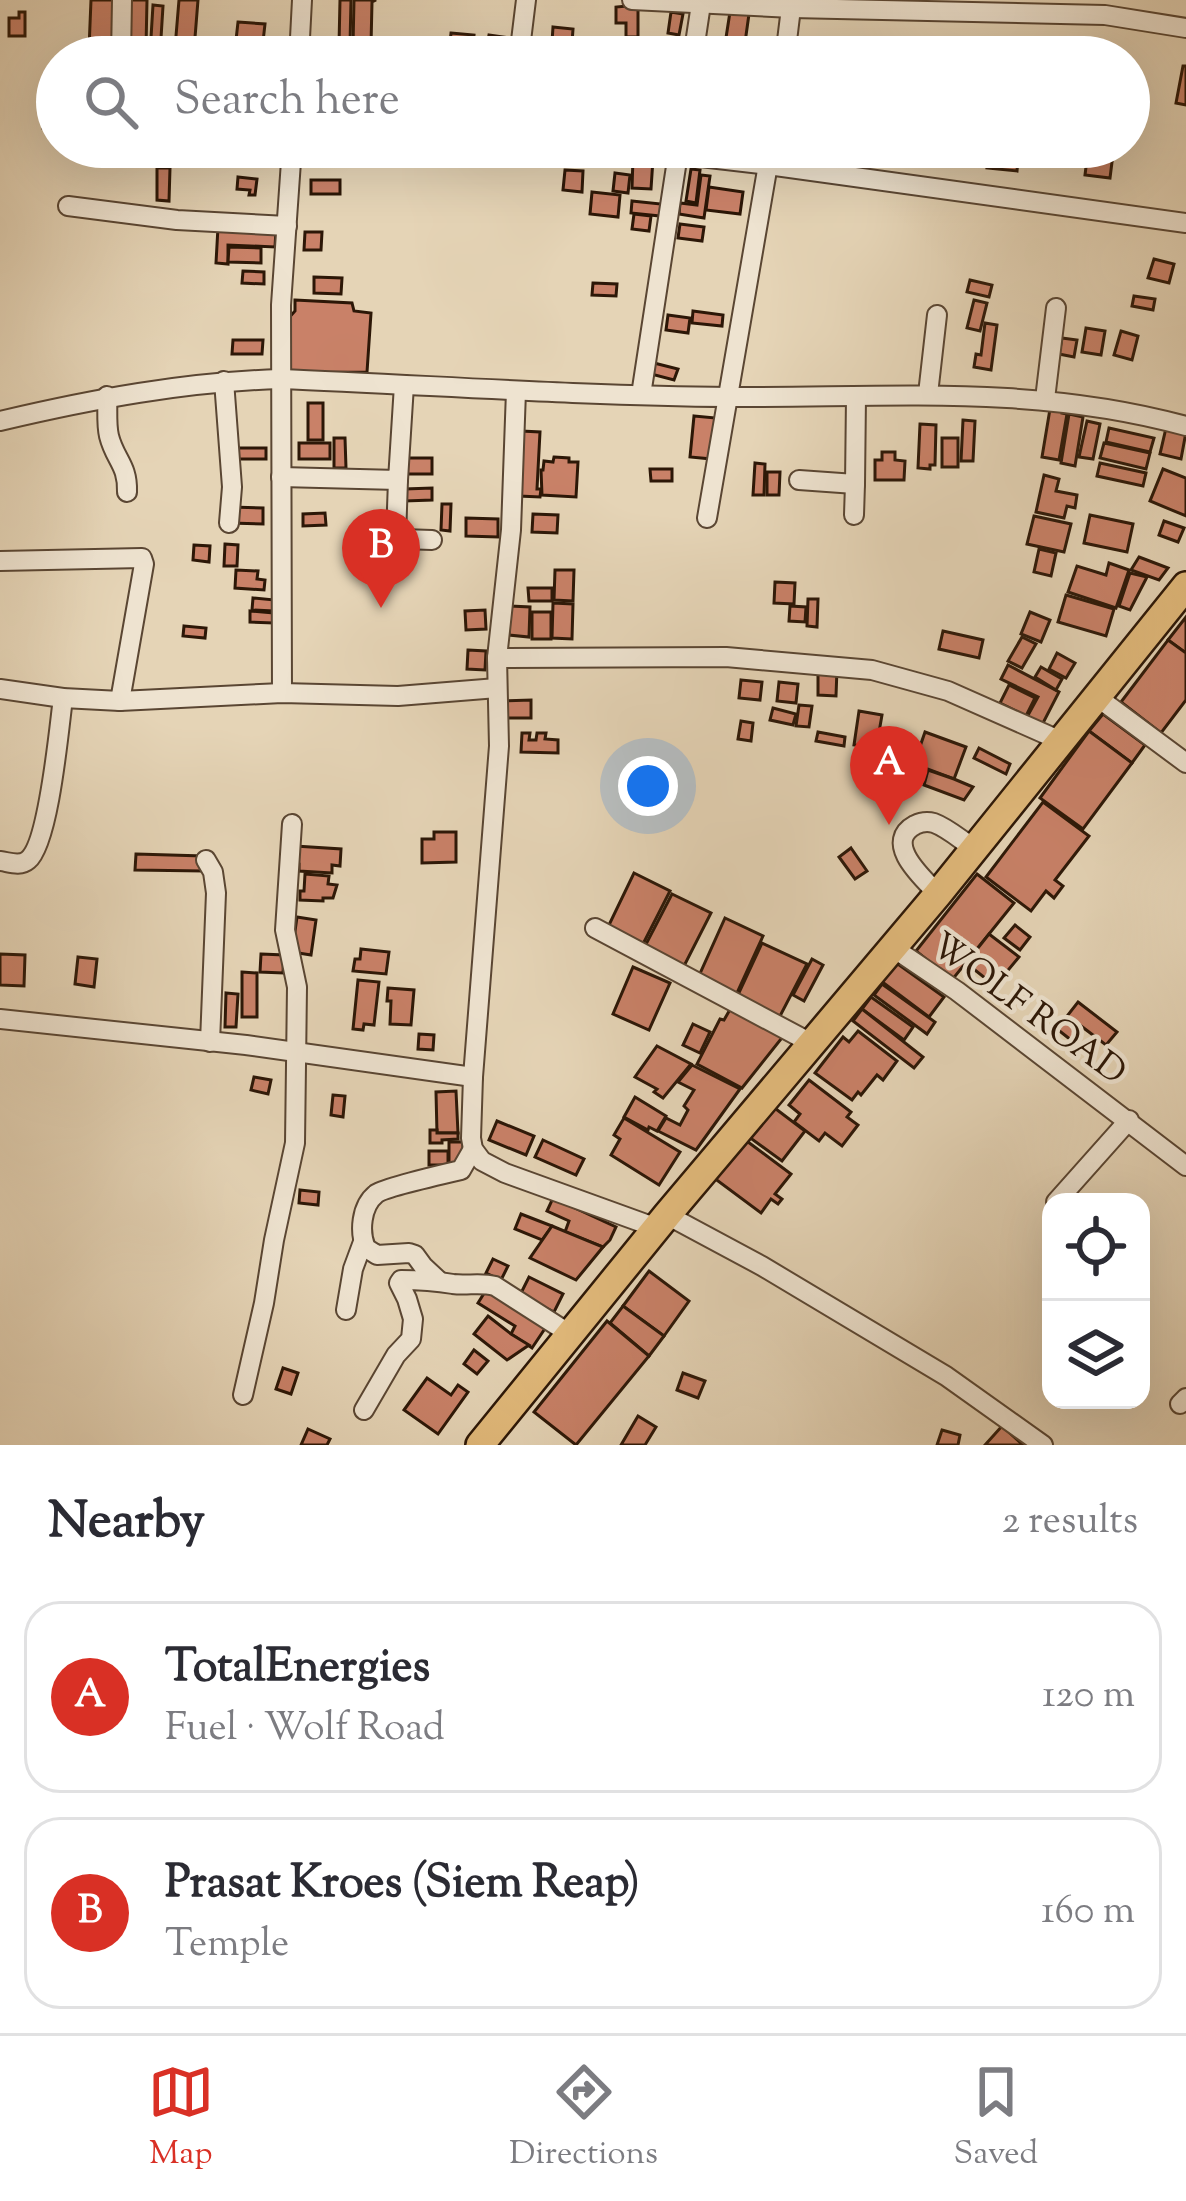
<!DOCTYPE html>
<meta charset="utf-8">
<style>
body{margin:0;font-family:"Sorts Mill Goudy",serif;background:#f2f2f3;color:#2b2b33}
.controls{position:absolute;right:36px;bottom:36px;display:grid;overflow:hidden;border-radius:24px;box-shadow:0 12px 48px #0002}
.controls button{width:108px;height:108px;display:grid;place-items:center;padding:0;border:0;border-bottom:3px solid #e1e1e2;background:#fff;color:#2b2b33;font:60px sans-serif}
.you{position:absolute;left:648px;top:786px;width:42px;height:42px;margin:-30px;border:9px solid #fff;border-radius:50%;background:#1a73e8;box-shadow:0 0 0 18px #1a73e833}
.badge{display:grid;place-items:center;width:78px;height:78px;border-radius:50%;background:#d93025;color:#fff;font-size:39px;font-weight:700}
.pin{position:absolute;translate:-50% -99px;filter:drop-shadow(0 3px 6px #0008)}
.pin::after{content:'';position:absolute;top:63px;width:42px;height:36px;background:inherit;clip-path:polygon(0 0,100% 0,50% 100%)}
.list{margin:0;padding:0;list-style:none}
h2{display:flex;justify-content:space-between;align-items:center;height:156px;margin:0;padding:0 48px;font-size:51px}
h2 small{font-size:39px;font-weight:400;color:#7c7c81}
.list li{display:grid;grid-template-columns:78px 1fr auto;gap:36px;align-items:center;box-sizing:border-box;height:192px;margin:0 24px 24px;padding:0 24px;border:3px solid #e1e1e2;border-radius:36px}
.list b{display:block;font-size:45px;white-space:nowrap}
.list p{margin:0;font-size:39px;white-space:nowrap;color:#7c7c81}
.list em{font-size:39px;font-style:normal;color:#7c7c81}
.icon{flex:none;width:66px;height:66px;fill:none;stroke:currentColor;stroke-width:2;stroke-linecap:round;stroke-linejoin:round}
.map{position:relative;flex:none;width:1186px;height:1445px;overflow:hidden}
.search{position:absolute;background:#fff;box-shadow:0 12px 48px #0002;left:36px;right:36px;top:36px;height:132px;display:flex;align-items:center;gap:30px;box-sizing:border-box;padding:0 42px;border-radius:66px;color:#7c7c81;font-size:45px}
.sheet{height:588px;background:#fff}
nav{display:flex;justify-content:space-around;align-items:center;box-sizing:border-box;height:168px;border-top:3px solid #e1e1e2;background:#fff;font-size:33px;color:#7c7c81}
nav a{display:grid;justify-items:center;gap:6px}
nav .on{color:#d93025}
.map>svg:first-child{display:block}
</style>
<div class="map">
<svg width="1186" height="1445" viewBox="0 0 1186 1445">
<rect width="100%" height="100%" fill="#e5d4b6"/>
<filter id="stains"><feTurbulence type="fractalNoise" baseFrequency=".00167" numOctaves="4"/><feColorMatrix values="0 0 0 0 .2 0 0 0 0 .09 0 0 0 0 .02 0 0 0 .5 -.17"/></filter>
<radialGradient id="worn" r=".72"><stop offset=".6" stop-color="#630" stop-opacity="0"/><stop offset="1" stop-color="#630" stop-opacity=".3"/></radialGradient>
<g fill="#c98168" stroke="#2c1707" stroke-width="3">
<polygon points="91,0 115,0 113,50 89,49"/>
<polygon points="128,0 147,0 146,48 127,46"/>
<polygon points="179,0 198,0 194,50 175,48"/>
<polygon points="340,0 351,0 350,45 339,45"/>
<polygon points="354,0 376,0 372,2 371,45 353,45"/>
<polygon points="153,5 163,6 160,54 150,54"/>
<polygon points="638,5 638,37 626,37 626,23 616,23 616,7"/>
<polygon points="19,12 25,12 25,36 9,36 9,18 19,18"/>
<polygon points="671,12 683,14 679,35 668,33"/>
<polygon points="730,12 749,14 743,57 723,57"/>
<polygon points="238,22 265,24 263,42 236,40"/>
<polygon points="553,27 573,29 571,57 551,57"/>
<polygon points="451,33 474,35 472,57 445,57 446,52 449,52"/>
<polygon points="489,35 510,38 507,57 485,57"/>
<polygon points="613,39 637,40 636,56 612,55"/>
<polygon points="338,50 372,51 372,57 337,57"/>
<polygon points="1183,66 1186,66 1186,105 1176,103"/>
<polygon points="45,98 57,99 57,129 43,128"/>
<polygon points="999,147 1019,147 1017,171 987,168 989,154 998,154"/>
<polygon points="1088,151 1113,154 1110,178 1085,175"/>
<polygon points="633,158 653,159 651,189 632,188"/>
<polygon points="157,168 170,168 169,201 157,200"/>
<polygon points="691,169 700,170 696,203 686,201"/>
<polygon points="565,170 583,171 582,192 563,190"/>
<polygon points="615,173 630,175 628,193 613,191"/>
<polygon points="701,175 710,176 704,218 679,214 680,203 697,205"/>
<polygon points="238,177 257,179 255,195 249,195 250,190 237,189"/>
<rect x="311" y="180" width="29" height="14"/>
<polygon points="709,187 743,192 740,214 706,210"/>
<polygon points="592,192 620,195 618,217 590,214"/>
<polygon points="632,201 661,204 660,216 631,213"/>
<polygon points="634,214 651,216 649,231 632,229"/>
<polygon points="680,224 704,227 702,241 678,238"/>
<polygon points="218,227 276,230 275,247 228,245 228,264 216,263"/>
<polygon points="305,232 322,232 321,250 304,250"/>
<polygon points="229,247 261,248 261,263 228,262"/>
<polygon points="1154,259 1174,264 1169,283 1148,278"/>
<polygon points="243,271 264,272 264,284 242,283"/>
<polygon points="314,277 342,278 341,294 314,293"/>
<polygon points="970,280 992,285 989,297 967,292"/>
<polygon points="593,283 617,284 616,296 592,295"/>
<polygon points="1134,296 1155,299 1153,310 1132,306"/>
<polygon points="295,300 352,303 354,311 371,313 367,372 290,373 285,366 286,321 295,311"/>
<polygon points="974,300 987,303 980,331 967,328"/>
<polygon points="693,311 723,315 722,326 692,323"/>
<polygon points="668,315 690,318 688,333 666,330"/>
<polygon points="985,323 997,325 991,370 974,367 976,354 981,355"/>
<polygon points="1086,328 1105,331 1101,355 1082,352"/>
<polygon points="1121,331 1138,336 1132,360 1114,355"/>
<polygon points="1062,338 1077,340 1074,357 1059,354"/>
<polygon points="233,340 263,340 262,354 232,354"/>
<polygon points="654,363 678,369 674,380 651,374"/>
<rect x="308" y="403" width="15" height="37"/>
<polygon points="1051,403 1063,405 1062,413 1067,414 1059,460 1042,457"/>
<polygon points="1069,414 1083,417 1075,466 1061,463"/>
<polygon points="694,416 716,418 712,459 690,457"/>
<polygon points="963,420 975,421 973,461 961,461"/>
<polygon points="1087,421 1100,424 1093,459 1079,457"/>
<polygon points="920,424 936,425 935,465 930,465 930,469 918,468"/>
<polygon points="1109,428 1154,438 1150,452 1106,442"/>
<polygon points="1166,428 1186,432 1181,459 1160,454"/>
<polygon points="521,431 540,432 537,489 541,489 540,497 519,496"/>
<polygon points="334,438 345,438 346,468 334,468"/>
<rect x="942" y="438" width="16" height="29"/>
<rect x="299" y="443" width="31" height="16"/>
<polygon points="1104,443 1150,453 1146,469 1100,458"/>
<rect x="235" y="448" width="31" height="11"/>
<polygon points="882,452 895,452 895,460 905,461 904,480 875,480 875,460 882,460"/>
<polygon points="554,457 569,458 569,462 578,462 576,497 542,495 541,470 543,470 544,461 553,462"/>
<polygon points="404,458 432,458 432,474 403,474"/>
<polygon points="755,463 765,464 764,495 753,495"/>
<polygon points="1100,463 1146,473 1143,486 1097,476"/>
<polygon points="650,469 672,469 672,481 651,481"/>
<polygon points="1163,469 1186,478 1186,516 1150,501"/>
<polygon points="767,472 780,472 779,495 767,495"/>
<polygon points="1044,475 1059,479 1056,491 1077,495 1075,508 1067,506 1064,518 1036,512"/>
<polygon points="432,488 432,500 405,501 405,489"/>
<polygon points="442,504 451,504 450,531 441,530"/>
<polygon points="231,507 263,508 263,524 230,523"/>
<polygon points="325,513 326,525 303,526 303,514"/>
<polygon points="533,514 558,515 557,533 532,532"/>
<polygon points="1090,515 1133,524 1127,552 1084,543"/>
<polygon points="1034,516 1071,524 1064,552 1027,544"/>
<polygon points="466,518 498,519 498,537 466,536"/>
<polygon points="1164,521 1184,528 1178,542 1159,535"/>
<polygon points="225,544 238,545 237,566 224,566"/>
<polygon points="194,545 210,546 209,562 193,560"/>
<polygon points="1039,549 1056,553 1051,576 1034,572"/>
<polygon points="1139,557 1168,568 1159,580 1131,570"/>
<polygon points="1109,563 1129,570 1116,608 1068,592 1077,566 1106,575"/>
<polygon points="236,570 258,571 257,579 265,580 264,590 235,588"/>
<polygon points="555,570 574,570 573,601 554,600"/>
<polygon points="1130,573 1147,577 1130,610 1119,606"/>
<polygon points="775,582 795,583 794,604 774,603"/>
<polygon points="528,588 552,588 552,601 529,601"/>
<polygon points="1066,595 1114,609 1106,636 1058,622"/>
<polygon points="253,598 275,600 274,611 252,610"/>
<polygon points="808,599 818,599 817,627 807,626"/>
<polygon points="553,603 573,604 572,639 552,638"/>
<polygon points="510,606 530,607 529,637 509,635"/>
<polygon points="790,606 806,607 805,622 789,621"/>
<polygon points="485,610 486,629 466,630 465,611"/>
<polygon points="250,611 274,613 273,623 250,622"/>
<rect x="532" y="612" width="19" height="27"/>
<polygon points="1030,612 1050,620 1041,642 1021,634"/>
<polygon points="1186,617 1186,653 1168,640"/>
<polygon points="184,626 206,628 205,638 183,636"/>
<polygon points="943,631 983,640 979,658 939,649"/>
<polygon points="1022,637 1036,644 1022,668 1008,661"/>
<polygon points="1168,640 1186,653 1186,700 1161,733 1121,702"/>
<polygon points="468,650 486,651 485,670 467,669"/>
<polygon points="1057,653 1075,663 1066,678 1049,669"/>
<polygon points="1008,665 1059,692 1042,725 1027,717 1038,697 1001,679"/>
<polygon points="1041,667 1062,679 1056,690 1035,677"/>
<polygon points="818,669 837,669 836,696 818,695"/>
<polygon points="741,680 762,682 760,700 739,698"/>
<polygon points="779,682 798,684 796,703 777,701"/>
<polygon points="1009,685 1035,698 1026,716 1000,703"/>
<polygon points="531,700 531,718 504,718 504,701"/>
<polygon points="799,705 812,706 809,727 796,726"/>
<polygon points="773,708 796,714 793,725 770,720"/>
<polygon points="859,711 882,715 874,761 863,759 865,746 854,745"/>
<polygon points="1103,714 1145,745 1132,763 1089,731"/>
<polygon points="741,721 753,723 751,741 738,739"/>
<polygon points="1089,731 1132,763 1083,829 1040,798"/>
<polygon points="818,732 845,737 844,746 816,741"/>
<polygon points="925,732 966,747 954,779 914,764"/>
<polygon points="522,733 530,733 529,740 536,740 537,733 546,733 545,739 558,740 558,753 521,752"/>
<polygon points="979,748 1010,764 1006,774 974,758"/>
<polygon points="928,770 954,779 973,787 964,800 924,785"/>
<polygon points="1043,802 1089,836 1055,880 1063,886 1054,898 1046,891 1031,911 986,877"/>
<polygon points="434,832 456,832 456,862 422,863 422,839 434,839"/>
<polygon points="295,846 341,849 340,866 332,865 332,873 299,871 299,864 294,863"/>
<polygon points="851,848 867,871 855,879 839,857"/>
<polygon points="136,854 203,856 203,871 135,870"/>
<polygon points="634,873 670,891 642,946 607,929"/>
<polygon points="305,874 329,876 328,884 337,885 333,898 323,898 323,901 300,900 300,891 304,891"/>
<polygon points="977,874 1014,903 952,980 916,951"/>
<polygon points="672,894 711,913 683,968 644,948"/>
<polygon points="297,917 316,920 311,955 292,952"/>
<polygon points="725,918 763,936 736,995 698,978"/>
<polygon points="1015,925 1030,937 1020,950 1004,938"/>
<polygon points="989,934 1019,957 995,986 966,963"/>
<polygon points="762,943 807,964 779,1018 736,999"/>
<polygon points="361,949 389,952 386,974 353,971 355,959 360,959"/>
<polygon points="0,954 25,955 24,986 0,985"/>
<polygon points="261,954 284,955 283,973 260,972"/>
<polygon points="78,957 97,959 94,987 75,984"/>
<polygon points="812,959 823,965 804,1001 793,995"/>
<polygon points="895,962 944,997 929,1017 881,981"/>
<polygon points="633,967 670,983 649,1030 613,1014"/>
<polygon points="242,972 257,973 257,1017 242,1017"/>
<polygon points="358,980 379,982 374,1025 364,1024 363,1030 353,1029"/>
<polygon points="882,984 935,1022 927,1034 874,995"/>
<polygon points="388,988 414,990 411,1025 390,1024 391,1001 387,1001"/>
<polygon points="226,993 238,994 236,1027 225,1027"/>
<polygon points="871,997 913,1027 904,1040 862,1009"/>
<polygon points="1078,1002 1117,1032 1106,1045 1081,1026 1071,1040 1057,1029"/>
<polygon points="732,1006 785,1034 742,1088 697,1064 720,1019 724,1020"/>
<polygon points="862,1009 923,1057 914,1068 853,1021"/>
<polygon points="693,1024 710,1032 700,1053 683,1045"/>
<polygon points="858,1031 897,1061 883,1080 877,1075 861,1095 858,1092 852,1100 815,1073 843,1037 849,1042"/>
<polygon points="419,1034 434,1035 433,1050 418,1049"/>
<polygon points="657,1046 691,1064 663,1098 654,1092 657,1089 635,1077"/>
<polygon points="692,1065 740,1089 696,1150 658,1131 666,1118 680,1125 688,1110 684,1106 694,1090 678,1082"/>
<polygon points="254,1077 271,1080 268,1094 251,1090"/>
<polygon points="809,1080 851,1112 847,1117 858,1125 842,1146 825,1133 819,1141 794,1122 800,1114 789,1105"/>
<polygon points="456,1091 458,1133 437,1133 436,1092"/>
<polygon points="333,1095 345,1096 343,1117 331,1115"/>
<polygon points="635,1097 666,1116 657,1131 649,1127 648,1130 624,1117"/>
<polygon points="772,1106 805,1131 782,1161 749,1137"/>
<polygon points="624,1118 680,1152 659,1185 611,1155 620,1139 614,1135"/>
<polygon points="497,1121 534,1136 526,1155 489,1140"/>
<polygon points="430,1130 437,1130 437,1133 458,1133 458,1139 442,1140 442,1143 430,1143"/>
<polygon points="744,1139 791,1174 775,1194 782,1199 778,1204 771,1199 761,1213 714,1178"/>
<polygon points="543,1140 584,1159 576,1175 535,1157"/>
<polygon points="449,1142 463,1142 464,1164 449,1164"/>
<rect x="429" y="1151" width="19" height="14"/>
<polygon points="300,1190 319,1192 318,1205 299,1203"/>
<polygon points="553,1198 616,1227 610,1240 603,1247 565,1232 569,1221 547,1211"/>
<polygon points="521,1214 552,1226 542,1240 515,1229"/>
<polygon points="552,1226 603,1247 576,1280 530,1258"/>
<polygon points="493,1259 508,1266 501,1280 486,1273"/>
<polygon points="649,1271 689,1301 664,1336 623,1306"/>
<polygon points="529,1277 563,1294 554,1312 520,1295"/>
<polygon points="488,1287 548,1324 532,1348 511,1334 515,1326 478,1303"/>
<polygon points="623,1306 664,1336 649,1356 610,1323"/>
<polygon points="488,1316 511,1334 529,1345 507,1360 474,1334"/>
<polygon points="607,1321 649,1356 576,1445 534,1412"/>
<polygon points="474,1350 488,1361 477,1374 464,1364"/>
<polygon points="283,1368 298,1373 291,1394 276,1389"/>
<polygon points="683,1373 705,1381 698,1398 677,1390"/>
<polygon points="427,1378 451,1395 458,1385 468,1392 438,1434 404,1410"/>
<polygon points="638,1416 656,1427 645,1445 621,1445"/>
<polygon points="1002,1426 1023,1445 985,1445"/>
<polygon points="308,1429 330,1439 327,1445 301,1445"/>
<polygon points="942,1430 960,1435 958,1445 937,1445"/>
</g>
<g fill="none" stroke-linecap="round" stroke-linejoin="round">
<g stroke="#5a4633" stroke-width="22">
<g id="minor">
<polyline points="632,0 792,8 1105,15 1186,28"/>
<polyline points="121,57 122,0"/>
<polyline points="299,57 302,0"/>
<polyline points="519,57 526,0"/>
<polyline points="693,57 701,4"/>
<polyline points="785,57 792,0"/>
<polyline points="614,147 768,165 1186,223"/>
<polyline points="68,206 177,220 287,226"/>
<polyline points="224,381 232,487 229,523"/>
<polyline points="516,391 511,530 497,658 499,746 473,1077 471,1138 473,1149 482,1161 505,1173 657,1228"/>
<polyline points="928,394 937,315"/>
<polyline points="641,395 679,147"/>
<path d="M107,396c1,13 -1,27 2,40 6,24 19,29 18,56"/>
<polyline points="1045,399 1056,308"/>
<path d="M0,421c93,-22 185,-39 280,-42 150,6 300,17 450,18 156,1 303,-13 456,29"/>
<polyline points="281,477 398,480 404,385"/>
<polyline points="799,480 855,484 856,397"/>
<polyline points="854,515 855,484"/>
<polyline points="707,518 771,147"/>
<polyline points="396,537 398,480"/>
<polyline points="371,538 432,540"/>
<polyline points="0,561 142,558 144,564 120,701"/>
<polyline points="497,658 726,657 872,670 948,691 1061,741"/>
<polyline points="0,689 63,698 120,701 282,693 398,696 497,688"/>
<polyline points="282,693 281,305 292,147"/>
<polyline points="1097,697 1186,763"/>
<polyline points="206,860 213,872 216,893 210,1042"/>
<path d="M0,861c9,1 20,6 28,-1 21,-17 31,-132 35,-162"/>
<path d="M938,894c-14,-15 -56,-51 -23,-69 6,-3 12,-4 19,-2 14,5 28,18 41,26"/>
<polyline points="595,928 811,1043"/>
<polyline points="892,947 957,991 1186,1166"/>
<polyline points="0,1019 246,1045 473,1077"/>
<polyline points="1056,1202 1129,1120"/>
<polyline points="667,1215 762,1266 946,1376 1043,1445"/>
<path d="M438,1280l-15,-14 -8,-11 -6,-2 -32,2 -11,-7c-7,-16 -5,-42 10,-54 7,-6 72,-21 85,-24l12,-21"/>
<polyline points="346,1310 353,1269 363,1242"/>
<polyline points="243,1395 264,1303 274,1240 295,1143 297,987 285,930 292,824"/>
<polyline points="1180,1404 1186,1398"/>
<path d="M364,1410l32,-55 15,-16 2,-20 -6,-20 -8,-16 2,-3c18,0 34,1 52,4 14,2 27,-2 42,2l75,48"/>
</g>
</g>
<g stroke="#2c1707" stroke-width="32">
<polyline id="highway" points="480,1445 667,1215 938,894 1186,586"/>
</g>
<use href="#minor" stroke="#eee3d0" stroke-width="18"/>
<use href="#highway" stroke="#e2ba7b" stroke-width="27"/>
</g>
<g text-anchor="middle" stroke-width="9" stroke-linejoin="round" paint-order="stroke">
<g font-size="36" fill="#2c1707" stroke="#eee3d0">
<text transform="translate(1030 1007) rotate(36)" y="13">WOLF ROAD</text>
</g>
</g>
<rect width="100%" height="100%" filter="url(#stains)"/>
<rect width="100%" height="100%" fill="url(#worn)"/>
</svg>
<div class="controls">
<button><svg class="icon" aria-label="locate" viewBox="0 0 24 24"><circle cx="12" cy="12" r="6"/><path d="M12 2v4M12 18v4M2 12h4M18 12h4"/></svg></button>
<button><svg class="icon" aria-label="layers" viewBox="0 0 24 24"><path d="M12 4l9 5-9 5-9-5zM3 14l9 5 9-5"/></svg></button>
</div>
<div class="you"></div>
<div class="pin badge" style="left:889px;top:825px">A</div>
<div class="pin badge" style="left:381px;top:608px">B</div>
<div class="search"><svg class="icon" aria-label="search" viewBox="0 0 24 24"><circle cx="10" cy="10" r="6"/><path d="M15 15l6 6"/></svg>Search here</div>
</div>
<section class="sheet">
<h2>Nearby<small>2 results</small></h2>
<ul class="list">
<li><span class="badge">A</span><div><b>TotalEnergies</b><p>Fuel · Wolf Road</p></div><em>120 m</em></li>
<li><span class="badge">B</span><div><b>Prasat Kroes (Siem Reap)</b><p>Temple</p></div><em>160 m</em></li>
</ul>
</section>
<nav>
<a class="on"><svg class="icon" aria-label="map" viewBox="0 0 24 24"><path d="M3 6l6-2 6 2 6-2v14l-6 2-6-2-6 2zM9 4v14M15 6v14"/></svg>Map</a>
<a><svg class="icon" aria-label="directions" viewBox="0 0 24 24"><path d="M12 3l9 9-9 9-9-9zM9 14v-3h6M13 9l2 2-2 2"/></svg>Directions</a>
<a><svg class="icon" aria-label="saved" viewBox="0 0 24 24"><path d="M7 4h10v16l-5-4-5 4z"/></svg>Saved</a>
</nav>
